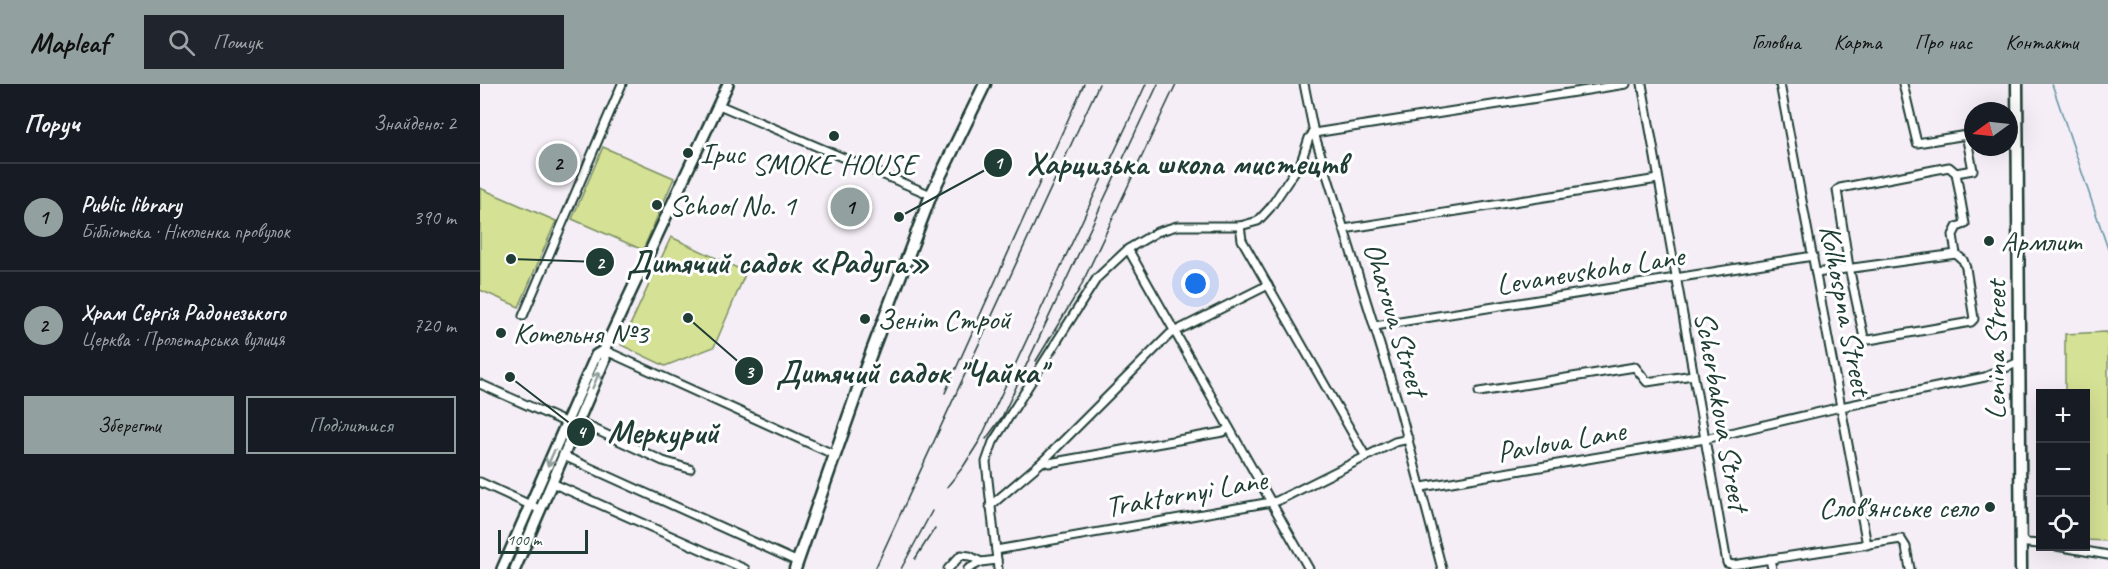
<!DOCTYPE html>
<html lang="uk">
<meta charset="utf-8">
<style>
body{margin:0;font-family:Caveat,sans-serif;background:#20242c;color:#f1f3f6}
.controls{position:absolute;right:18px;bottom:18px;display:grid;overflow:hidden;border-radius:0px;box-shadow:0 6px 24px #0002}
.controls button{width:54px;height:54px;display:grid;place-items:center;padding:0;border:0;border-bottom:2px solid #363941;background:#171b24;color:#f1f3f6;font:30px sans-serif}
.compass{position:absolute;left:1484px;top:18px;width:54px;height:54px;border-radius:50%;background:#171b24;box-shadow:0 6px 24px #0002;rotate:255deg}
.scale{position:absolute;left:18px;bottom:15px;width:90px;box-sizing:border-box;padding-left:6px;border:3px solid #1f3d34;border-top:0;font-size:16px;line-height:21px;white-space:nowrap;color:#1f3d34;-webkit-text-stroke:4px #fff;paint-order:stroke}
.you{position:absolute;left:716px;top:200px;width:21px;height:21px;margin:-15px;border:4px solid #fff;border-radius:50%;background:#1a73e8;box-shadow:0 0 0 9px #1a73e833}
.badge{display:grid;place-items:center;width:39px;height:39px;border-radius:50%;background:#92a19f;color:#111;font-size:20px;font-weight:700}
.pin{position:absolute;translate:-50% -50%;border:3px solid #fff;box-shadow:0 2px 6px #0006}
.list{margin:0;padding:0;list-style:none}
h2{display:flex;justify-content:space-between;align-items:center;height:78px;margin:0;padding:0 24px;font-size:26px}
h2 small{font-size:20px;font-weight:400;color:#9ea1a6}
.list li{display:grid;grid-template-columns:39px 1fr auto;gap:18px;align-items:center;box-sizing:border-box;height:108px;padding:0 24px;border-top:2px solid #363941}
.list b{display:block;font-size:22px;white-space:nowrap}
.list p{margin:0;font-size:20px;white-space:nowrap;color:#9ea1a6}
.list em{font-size:20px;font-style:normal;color:#9ea1a6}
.actions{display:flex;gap:12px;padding:18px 24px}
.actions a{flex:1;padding:14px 0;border:2px solid #92a19f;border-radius:0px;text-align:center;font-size:21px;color:#92a19f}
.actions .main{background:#92a19f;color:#111}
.icon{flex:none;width:33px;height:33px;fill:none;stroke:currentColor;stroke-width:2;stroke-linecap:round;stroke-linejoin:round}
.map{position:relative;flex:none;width:1628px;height:485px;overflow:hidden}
header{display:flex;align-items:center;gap:36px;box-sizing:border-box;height:84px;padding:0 30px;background:#92a19f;color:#111}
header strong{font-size:28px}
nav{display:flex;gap:33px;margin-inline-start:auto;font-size:21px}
.search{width:420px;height:54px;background:#20242c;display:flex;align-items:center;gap:15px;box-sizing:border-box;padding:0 21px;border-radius:0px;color:#9ea1a6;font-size:22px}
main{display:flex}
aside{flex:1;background:#171b24}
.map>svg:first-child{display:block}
</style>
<header>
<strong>Mapleaf</strong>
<div class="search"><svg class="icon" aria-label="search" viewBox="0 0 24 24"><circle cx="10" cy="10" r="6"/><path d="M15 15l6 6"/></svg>Пошук</div>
<nav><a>Головна</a><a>Карта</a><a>Про нас</a><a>Контакти</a></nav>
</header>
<main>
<aside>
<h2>Поруч<small>Знайдено: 2</small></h2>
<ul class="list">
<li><span class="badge">1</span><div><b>Public library</b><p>Бібліотека · Ніколенка провулок</p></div><em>390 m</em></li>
<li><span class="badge">2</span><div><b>Храм Сергія Радонезького</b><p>Церква · Пролетарська вулиця</p></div><em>720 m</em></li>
</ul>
<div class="actions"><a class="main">Зберегти</a><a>Поділитися</a></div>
</aside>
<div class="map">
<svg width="1628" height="485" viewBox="0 0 1628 485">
<rect width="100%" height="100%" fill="#f5eef6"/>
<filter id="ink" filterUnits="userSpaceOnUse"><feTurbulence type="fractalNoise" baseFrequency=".0167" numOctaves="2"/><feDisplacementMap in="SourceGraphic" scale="12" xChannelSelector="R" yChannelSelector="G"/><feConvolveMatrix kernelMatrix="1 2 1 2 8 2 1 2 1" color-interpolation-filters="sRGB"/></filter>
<g filter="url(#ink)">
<g fill="#d5e194" stroke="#7a8f64" stroke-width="1.5">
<polygon points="123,63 194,94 163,166 92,135"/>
<polygon points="0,104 76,137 39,223 0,206"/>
<polygon points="191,153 266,188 234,263 185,282 141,261"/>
<polygon points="1626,248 1628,249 1628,457 1606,456 1606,310 1585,309 1585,250"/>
</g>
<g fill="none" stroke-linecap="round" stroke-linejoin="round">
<polyline stroke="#5f91a2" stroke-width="1.5" points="1572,0 1628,165"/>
<g stroke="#1f3d34" stroke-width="11">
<g id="street">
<polyline points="824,0 834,49 919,322 962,485"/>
<polyline points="1162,0 1247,479 1253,481 1421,455 1426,463 1430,485"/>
<polyline points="1300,0 1387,461"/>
<polyline points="1423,0 1437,59 1493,50"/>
<polyline points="239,21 451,111"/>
<polyline points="821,78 829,54 834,49 1146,0"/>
<polygon points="1469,83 1476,89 1485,140 1477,143 1473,151 1476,170 1483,176 1486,184 1494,235 1491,238 1389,256 1384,254 1369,183 1357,106 1360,104"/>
<polyline points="1476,89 1493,86 1486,51"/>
<polyline points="760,142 762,156 886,373"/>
<polyline points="864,145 1178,95"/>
<polyline points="648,165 829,485"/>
<polyline points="1336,189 1476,170"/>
<polyline points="43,232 142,0"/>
<polyline points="895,242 1333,172"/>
<polyline points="124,266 355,371"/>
<polyline points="0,300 96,343"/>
<polyline points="999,308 1155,283 1167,298 1213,291"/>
<polyline points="99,338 183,377 210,385"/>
<polyline points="84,372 318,478"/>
<polyline points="563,377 569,379 743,348 749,344"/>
<polyline points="0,398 61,426"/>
<polyline points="72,399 265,485"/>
<polyline points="942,403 1225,355 1361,323 1505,293 1539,278"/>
<polyline points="510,422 563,377 690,250 788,201"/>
<polyline points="1541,455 1547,459 1560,460"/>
<polyline points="1576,462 1628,471"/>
<polyline points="516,466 797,417 915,358 929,355"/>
<polyline points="1290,475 1292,485"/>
<polyline points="468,485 481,471 490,472 501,478"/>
<polyline points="488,485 501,478 517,476"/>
<polyline points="518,485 506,378 513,358 617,194 648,165 677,148 697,142 760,142 778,137 790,124 821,78 833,79 846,85"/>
</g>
</g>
<g stroke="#1f3d34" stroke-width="14">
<g id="secondary">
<polyline points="22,485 116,271 124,266"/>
<polyline points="35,485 125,275 124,266 142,227 248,0"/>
</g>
</g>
<g stroke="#1f3d34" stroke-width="15">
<g id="primary">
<polyline points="1537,0 1541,485"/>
<polyline points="315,485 384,288 451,111 505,0"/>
</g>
</g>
<use href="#street" stroke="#fff" stroke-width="7"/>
<use href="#secondary" stroke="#fff" stroke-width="9"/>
<use href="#primary" stroke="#fff" stroke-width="10"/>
<g stroke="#1f3d34" stroke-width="1.5">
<polyline points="556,277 599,206 696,0"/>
<polyline points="465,309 604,0"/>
<polyline points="506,355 522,333 678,0"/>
<polyline points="467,403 483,383 500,356 666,0"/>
<polyline points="435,475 455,444"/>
<polyline points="395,485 619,0"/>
<polyline points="421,485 452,427"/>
</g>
</g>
<defs><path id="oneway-shaft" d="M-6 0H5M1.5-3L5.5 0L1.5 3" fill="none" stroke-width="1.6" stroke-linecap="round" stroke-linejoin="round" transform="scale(1.5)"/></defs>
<g stroke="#8f9e9a">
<use href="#oneway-shaft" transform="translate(116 296) rotate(-67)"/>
<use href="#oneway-shaft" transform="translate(71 374) rotate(114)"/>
</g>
</g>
<g fill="#1f3d34" stroke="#fff" stroke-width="2">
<circle cx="354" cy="52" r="6"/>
<circle cx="208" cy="69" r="6"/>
<circle cx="177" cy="121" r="6"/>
<circle cx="1509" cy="157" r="6"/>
<circle cx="385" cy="235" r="6"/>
<circle cx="21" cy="249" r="6"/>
<circle cx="1510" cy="423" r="6"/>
</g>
<g text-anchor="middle" stroke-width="6" stroke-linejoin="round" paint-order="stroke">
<g font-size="30" fill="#1f3d34" stroke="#fff" text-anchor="start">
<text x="220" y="79">Ірис</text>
<text x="354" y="90" text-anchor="middle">SMOKE HOUSE</text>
<text x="189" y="131">School No. 1</text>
<text x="1521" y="167">Армлит</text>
<text x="397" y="245">Зеніт Строй</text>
<text x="33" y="259">Котельня №3</text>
<text x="1498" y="433" text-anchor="end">Слов'янське село</text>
</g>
<g font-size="30" fill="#1f3d34" stroke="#fff">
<text transform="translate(1110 186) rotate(-9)" y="10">Levanevskoho Lane</text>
<text transform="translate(1366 226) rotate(79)" y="10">Kolhospna Street</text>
<text transform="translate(916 235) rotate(73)" y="10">Oharova Street</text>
<text transform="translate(1515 266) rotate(-90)" y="10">Lenina Street</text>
<text transform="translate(1242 327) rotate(80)" y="10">Scherbakova Street</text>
<text transform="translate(1081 357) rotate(-10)" y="10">Pavlova Lane</text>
<text transform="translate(706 409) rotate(-10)" y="10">Traktornyi Lane</text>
</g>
</g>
<path fill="none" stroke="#1f3d34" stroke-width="2" d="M419 133L518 79M31 175L120 178M208 234L269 287M30 293L101 348"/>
<g fill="#1f3d34" stroke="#fff" stroke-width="2">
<circle cx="419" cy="133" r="6"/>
<circle cx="31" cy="175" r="6"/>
<circle cx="208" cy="234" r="6"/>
<circle cx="30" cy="293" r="6"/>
<circle cx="518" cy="79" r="15"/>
<circle cx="120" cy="178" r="15"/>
<circle cx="269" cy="287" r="15"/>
<circle cx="101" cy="348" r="15"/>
</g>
<g font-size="18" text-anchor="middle" font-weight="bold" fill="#fff">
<text x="518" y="85">1</text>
<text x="120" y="185">2</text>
<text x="269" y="294">3</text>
<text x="101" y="354">4</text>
</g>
<g font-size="32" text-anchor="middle" font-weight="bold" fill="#1f3d34" stroke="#fff" stroke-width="6" stroke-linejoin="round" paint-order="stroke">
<text x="707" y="90">Харцизька школа мистецтв</text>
<text x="298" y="189">Дитячий садок «Радуга»</text>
<text x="431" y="299">Дитячий садок "Чайка"</text>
<text x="183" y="359">Меркурий</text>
</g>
</svg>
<div class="controls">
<button>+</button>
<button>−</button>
<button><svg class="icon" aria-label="locate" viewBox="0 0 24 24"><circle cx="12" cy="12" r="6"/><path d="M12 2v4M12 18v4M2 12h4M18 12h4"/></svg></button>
</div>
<svg class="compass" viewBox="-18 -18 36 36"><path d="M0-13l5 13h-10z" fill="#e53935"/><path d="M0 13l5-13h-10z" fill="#9ea1a6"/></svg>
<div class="scale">100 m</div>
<div class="you"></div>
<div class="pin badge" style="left:370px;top:123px">1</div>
<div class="pin badge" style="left:78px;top:79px">2</div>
</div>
</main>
